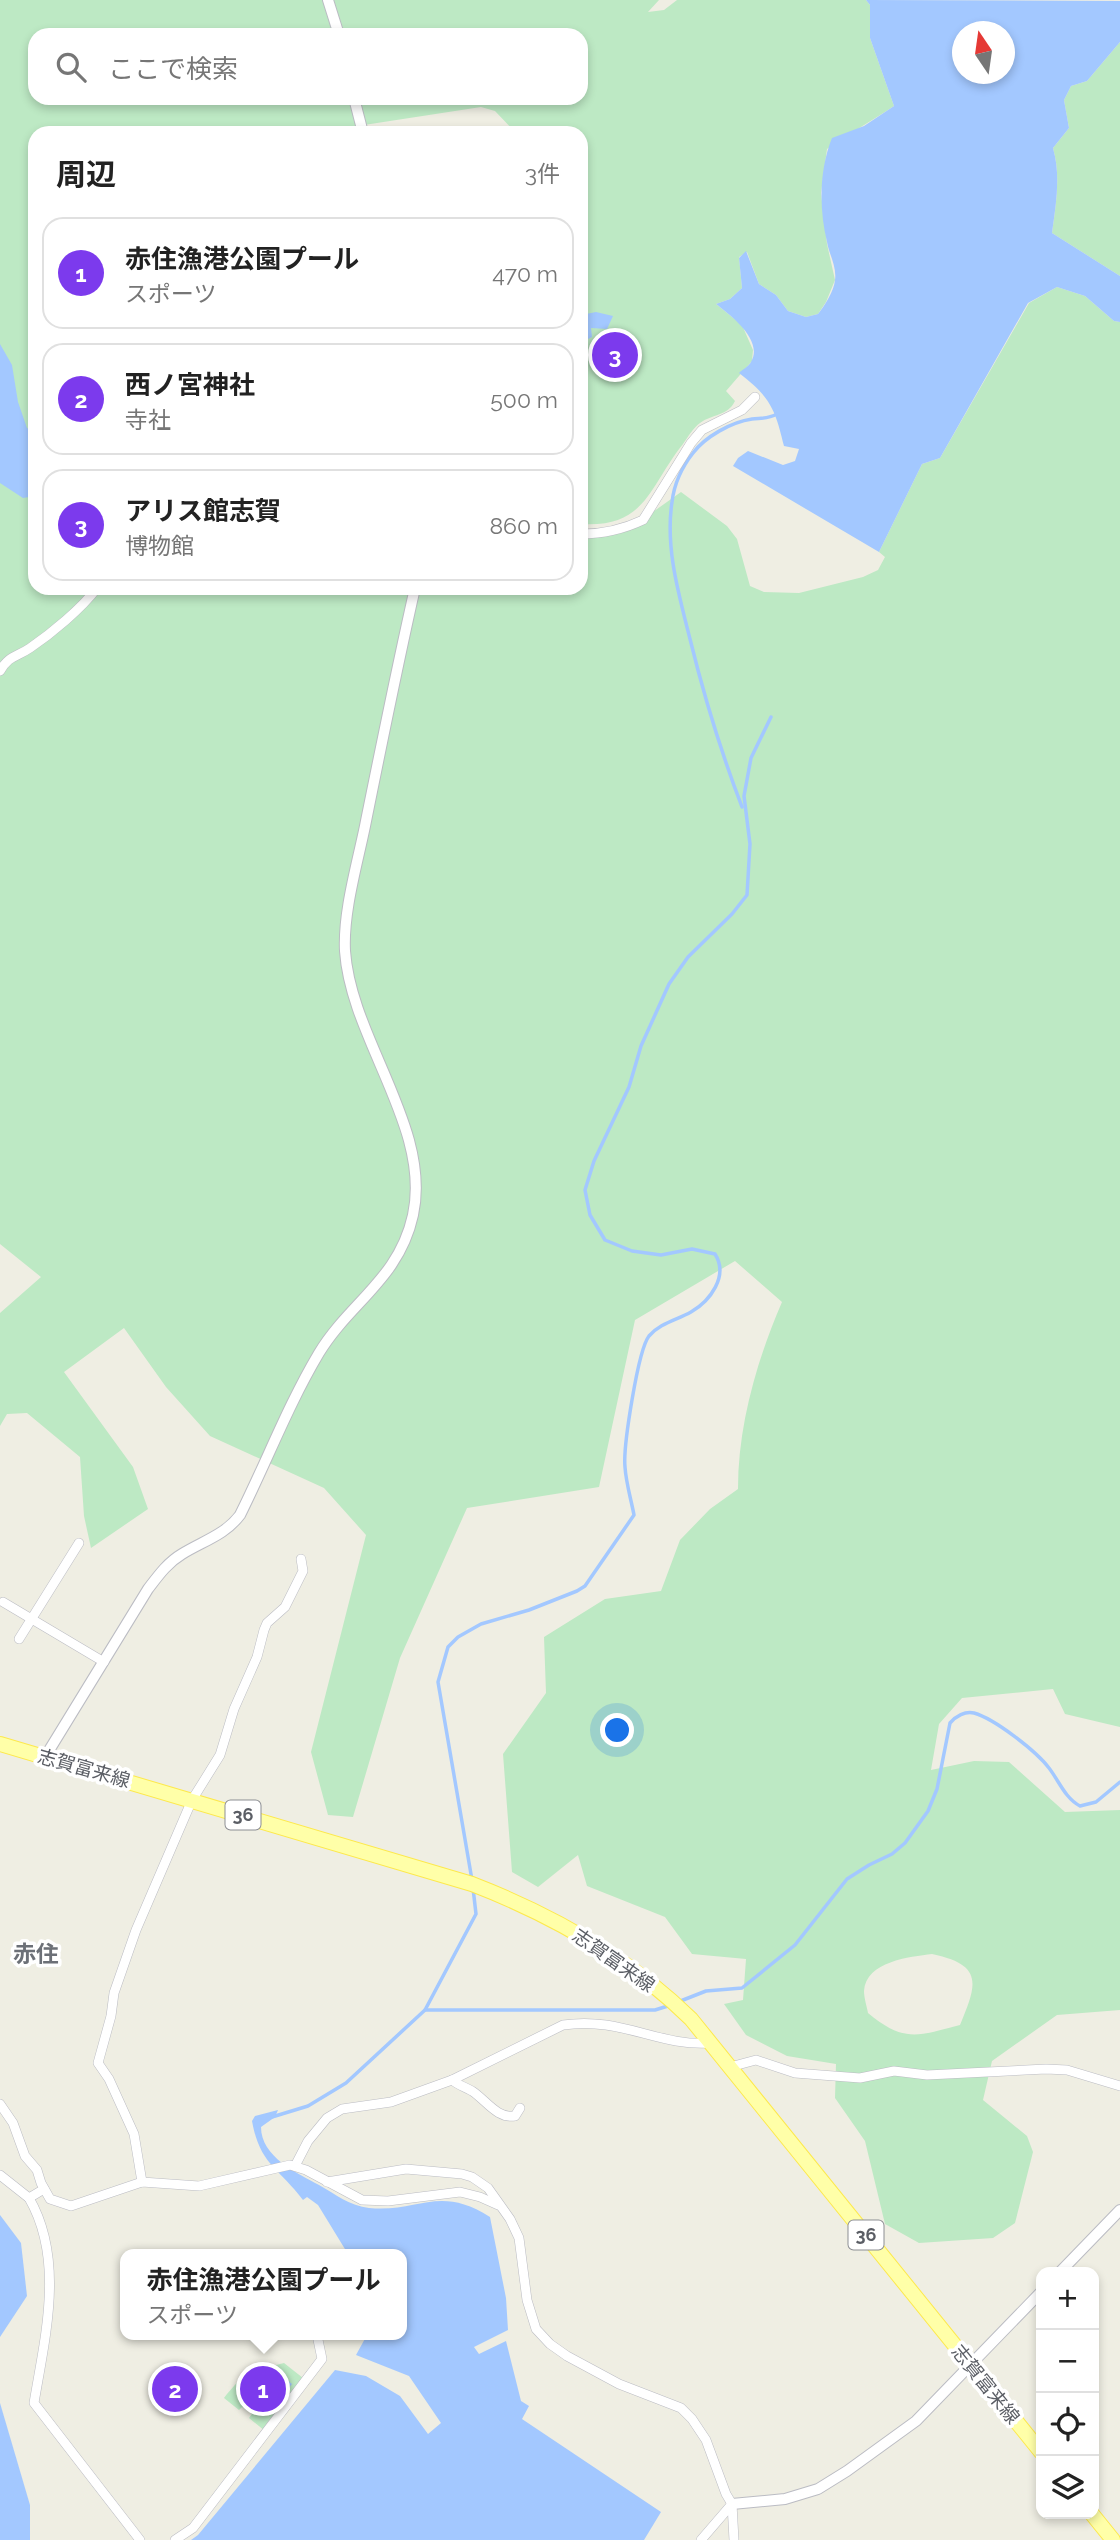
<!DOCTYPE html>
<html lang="ja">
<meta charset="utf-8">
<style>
body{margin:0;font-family:Raleway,"Noto Sans JP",sans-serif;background:#f6f6f6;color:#222}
.controls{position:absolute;right:21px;bottom:21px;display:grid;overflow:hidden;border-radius:14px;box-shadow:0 4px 10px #0003}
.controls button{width:63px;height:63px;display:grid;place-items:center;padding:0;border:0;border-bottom:2px solid #e0e0e0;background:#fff;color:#222;font:35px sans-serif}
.compass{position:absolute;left:952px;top:21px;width:63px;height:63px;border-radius:50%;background:#fff;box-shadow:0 4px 10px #0003;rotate:347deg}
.you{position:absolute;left:618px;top:1731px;width:24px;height:24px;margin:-18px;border:5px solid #fff;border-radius:50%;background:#1a73e8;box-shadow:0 0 0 10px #1a73e833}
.badge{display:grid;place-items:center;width:46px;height:46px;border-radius:50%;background:#7c3aed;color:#fff;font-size:23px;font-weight:700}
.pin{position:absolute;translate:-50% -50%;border:4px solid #fff;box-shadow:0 2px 7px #0006}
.popup{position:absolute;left:120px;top:2249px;width:287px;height:91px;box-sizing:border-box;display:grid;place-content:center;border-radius:14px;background:#fff;filter:drop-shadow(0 2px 5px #0005);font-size:23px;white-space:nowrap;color:#767676}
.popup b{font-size:26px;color:#222}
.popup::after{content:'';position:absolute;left:50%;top:100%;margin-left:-14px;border:14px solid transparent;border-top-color:#fff}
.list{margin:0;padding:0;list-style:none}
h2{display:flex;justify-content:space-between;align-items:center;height:91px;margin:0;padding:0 28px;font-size:30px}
h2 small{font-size:23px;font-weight:400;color:#767676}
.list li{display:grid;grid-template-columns:46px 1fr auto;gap:21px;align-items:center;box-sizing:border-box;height:112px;margin:0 14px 14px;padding:0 14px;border:2px solid #e0e0e0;border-radius:21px}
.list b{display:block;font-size:26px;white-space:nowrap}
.list p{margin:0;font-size:23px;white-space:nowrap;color:#767676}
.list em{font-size:23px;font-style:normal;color:#767676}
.icon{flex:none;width:38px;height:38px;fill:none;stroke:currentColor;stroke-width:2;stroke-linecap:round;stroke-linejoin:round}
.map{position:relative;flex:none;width:1120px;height:2540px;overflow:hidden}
.search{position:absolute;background:#fff;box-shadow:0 4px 10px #0003;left:28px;top:28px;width:560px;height:77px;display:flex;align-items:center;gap:18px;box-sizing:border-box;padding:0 24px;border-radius:21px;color:#767676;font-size:26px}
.panel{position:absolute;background:#fff;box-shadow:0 4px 10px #0003;left:28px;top:126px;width:560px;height:469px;border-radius:21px}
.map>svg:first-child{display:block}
</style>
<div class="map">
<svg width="1120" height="2540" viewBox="0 0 1120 2540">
<rect width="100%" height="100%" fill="#efeee3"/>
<g fill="#bde9c4" fill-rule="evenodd">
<path d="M0,0h659l-11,12 16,-2 13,-10h189l4,5v33l24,68c-22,15 -45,27 -67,43l-6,44 6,51 8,36 -9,22 -8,12 -12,3 -18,-6 -12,-16 -17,-11 -12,-32 -8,5 3,31 -12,11 -14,5 26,21 11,25 -1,11 -26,30 9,10c-7,15 -23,13 -35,22 -7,5 -12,14 -17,21 -34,42 -36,84 -102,80v-391h-65l-21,-22 -14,-4 -130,20v6h-316v455h546v-48l48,-11 52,-37 46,34 10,13 13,47 14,6 35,1 64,-16 15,-7 7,-13 -6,-5 43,-88 18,-6 89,-155 28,-16 28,9 29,25 6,1v1405l-55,-13 -12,-25 -91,9 -23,26 -8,46 43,-9 35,1 56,50 55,-2v200l-63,5 -65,46 -9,39 44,36 6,16 -18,71 -22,15 -74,5 -34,-19 -20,-83 -30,-43 1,-34 -49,-8 -41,-21 -22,-31 19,-4 3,-41 -54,-5 -27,-37 -78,-31 -9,-31 -40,32 -26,-15 -9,-118 43,-61 -2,-56 61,-38 56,-8 19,-51 30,-31 28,-20c0,-64 19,-129 44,-187l-47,-41 -100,59 -36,167 -132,21 -67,150 -47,159 -25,-2 -17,-63 55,-217 -42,-47 -114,-52 -44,-49 -42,-59 -60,44 69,95 15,42 -57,39 -7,-32 -4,-59 -53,-44 -20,1 -7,12v-113l41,-36 -41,-33zM35,35h546v63h-546zM932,1954c52,11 45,30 28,71 -42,11 -56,18 -92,-12 -1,-6 -4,-15 -4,-22 2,-30 46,-34 68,-37z"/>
<path d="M1120,42v234l-68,-43c4,-29 9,-57 1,-85l16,-20 -5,-28 7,-14 16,-5z"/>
<path d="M284,2363l19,15 -36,45 -2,8 -16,-13 3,-4 -10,-7 -3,3 -15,-12c22,-28 27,-26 60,-35z"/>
</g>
<g fill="#a3c8ff" fill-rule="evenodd">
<path d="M866,0l254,1v41l-33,39 -16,5 -7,14 5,28 -16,20c8,28 3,56 -1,85l68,43v46l-6,-1 -29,-25 -28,-9 -29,16 -88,155 -18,6 -43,88 -146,-86 5,-8 10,-7 35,14 12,-4 4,-12 -15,-3c-9,-38 -14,-49 -45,-73 3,-3 10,-7 12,-11 13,-22 -21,-47 -35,-58l14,-5 12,-11 -3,-30 7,-7 13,33 17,11 12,16 18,6 12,-3c7,-9 16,-23 17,-34 2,-13 -6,-26 -8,-38 -8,-33 -8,-72 5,-104l32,-12 30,-20 -24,-68v-33zM962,32h42v42h-42z"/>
<polygon points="596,312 613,316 607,329 591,328 592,337 588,339 581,327 581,315"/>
<polygon points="0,344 12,365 18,402 27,428 35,432 35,496 23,498 0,483"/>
<path d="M278,2110l-3,7 -14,10c0,30 36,46 58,58 16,9 31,21 50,23 49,5 70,-24 121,9l16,81 2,32 -34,17 5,7 27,-13 15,60 8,5 -7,13 139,93 -17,28h-453l7,-5 137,-165 31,6 34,20 28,38 13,-11 -32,-47 -53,-21 11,-20h34v-81h-53l-30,-49 -11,-8 -4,3c-25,-33 -43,-35 -51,-79l3,-5z"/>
<polygon points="0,2215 21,2243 27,2296 0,2337"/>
<polygon points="276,2371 292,2384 268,2415 251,2402"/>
<polygon points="0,2403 30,2505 30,2540 0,2540"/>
</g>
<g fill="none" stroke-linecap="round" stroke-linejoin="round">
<g stroke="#a3c8ff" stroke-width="3.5">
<path d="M742,807c-21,-55 -38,-111 -52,-168 -11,-44 -25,-91 -18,-137 2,-17 10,-35 21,-49 12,-16 38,-31 59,-34 10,-1 16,0 25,-5"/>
<path d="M472,1880l-34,-198 10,-35 10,-10 23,-13 48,-14 48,-19 8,-5 49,-71c-3,-16 -8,-32 -9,-48 -2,-20 13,-117 24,-131 11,-13 28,-16 42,-24 19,-11 38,-36 24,-58l-23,-5 -31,6 -29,-4 -27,-11 -15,-25 -5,-25 9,-29 35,-74 12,-41 28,-62 19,-27 44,-43 15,-19 3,-51 -6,-48 7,-38 20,-41"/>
<path d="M678,2002l28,-11 36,-3 53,-43 52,-66 22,-14 23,-11 13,-11 23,-32 9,-22 13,-66c6,-7 15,-12 24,-10 21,6 62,38 75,55 10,13 16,30 31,38l16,-4 24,-20"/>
<polyline points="425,2010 655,2010 671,2005"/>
<polyline points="272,2117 308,2106 346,2083 425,2010 476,1914 473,1888"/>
</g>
<g stroke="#bbbcc3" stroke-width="10">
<g id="minor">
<path d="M581,534c21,0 43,-5 62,-14l48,-77 11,-13 40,-20 13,-13"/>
<path d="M0,671c9,-16 17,-14 30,-23 22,-15 51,-39 67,-60"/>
<polyline points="3,1602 104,1662"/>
<polyline points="19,1639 79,1543"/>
<polyline points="730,2067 756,2060 795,2073 860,2078 894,2071 927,2075 1046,2069 1067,2070 1120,2086"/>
<path d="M452,2080c6,5 13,7 20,11 14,9 25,28 43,25l5,-8"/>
<polyline points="0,2104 13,2123 25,2156 37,2170 41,2183 50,2199 71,2206 142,2182 199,2186 290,2165 306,2170 362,2200 388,2201 460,2192 480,2197 498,2205"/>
<path d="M295,2166l13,-25 19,-23 15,-9 49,-7 61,-22 111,-55c58,-9 95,22 148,18"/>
<polyline points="0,2175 29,2198 44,2189"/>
<polyline points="142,2182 134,2134 109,2079 98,2063 111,2016 114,1993 136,1930 192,1800 220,1755 234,1709 257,1657 264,1630 267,1623 285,1607 303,1571 301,1559"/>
<polyline points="327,2182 406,2169 462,2174 472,2177 488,2188 510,2219 519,2238 527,2300 536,2329 550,2344 567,2356 619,2384 681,2408 692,2419 706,2440 726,2494 732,2504 734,2540"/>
<path d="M29,2198c36,62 16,139 5,205l106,137"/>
<polyline points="175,2540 193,2528 322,2359 317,2335"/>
<polyline points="701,2540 732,2504"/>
</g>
</g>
<g stroke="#bbbcc3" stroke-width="12">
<g id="tertiary">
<polyline points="328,0 339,35"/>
<polyline points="354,98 363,133"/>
<path d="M45,1757l103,-168c10,-13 19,-26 34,-35 21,-13 43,-19 58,-39 27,-54 48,-110 79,-162 31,-51 80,-74 94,-138 19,-87 -62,-176 -68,-264 -2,-39 12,-86 20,-125 16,-79 32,-159 50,-238"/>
<polyline points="1060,2272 1120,2210"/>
<polyline points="732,2504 785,2499 818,2489 847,2471 916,2421 1041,2292"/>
</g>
</g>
<g stroke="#fde94d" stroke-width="16">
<g id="primary">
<path d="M0,1744l472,140c80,31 157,74 219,135l350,433"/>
<polyline points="1092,2514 1113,2540"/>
</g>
</g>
<use href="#minor" stroke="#fff" stroke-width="9"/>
<use href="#tertiary" stroke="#fff" stroke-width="10"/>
<use href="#primary" stroke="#ffffa8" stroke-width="14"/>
</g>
<g text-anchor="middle" stroke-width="7" stroke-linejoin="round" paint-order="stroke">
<g fill="#fff" stroke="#8c8e93" stroke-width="2">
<rect x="225.5" y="1800.5" width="35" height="29" rx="5"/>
<rect x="848.5" y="2220.5" width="35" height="29" rx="5"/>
</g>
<g font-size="18" font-weight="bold" fill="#5b5e65">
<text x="243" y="1821">36</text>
<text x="866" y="2241">36</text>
</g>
<g font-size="19" fill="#5b5e65" stroke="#fff">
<text transform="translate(84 1768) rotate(16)" y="7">志賀富来線</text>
<text transform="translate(614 1960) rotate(35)" y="7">志賀富来線</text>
<text transform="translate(986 2384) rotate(51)" y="7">志賀富来線</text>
</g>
<g font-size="23" font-weight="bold" fill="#6c7077" stroke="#fff">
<text x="36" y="1962">赤住</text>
</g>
</g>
</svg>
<div class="controls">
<button>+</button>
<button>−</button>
<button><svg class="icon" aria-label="locate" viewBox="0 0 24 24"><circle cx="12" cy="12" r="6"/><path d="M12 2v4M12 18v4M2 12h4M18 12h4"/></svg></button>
<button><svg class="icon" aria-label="layers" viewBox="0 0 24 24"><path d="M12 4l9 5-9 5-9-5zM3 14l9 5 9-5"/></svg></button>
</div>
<svg class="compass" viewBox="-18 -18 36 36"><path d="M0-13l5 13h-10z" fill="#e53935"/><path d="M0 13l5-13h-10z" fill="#767676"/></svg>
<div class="you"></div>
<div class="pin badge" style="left:263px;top:2389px">1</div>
<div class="popup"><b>赤住漁港公園プール</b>スポーツ</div>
<div class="pin badge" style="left:175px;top:2389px">2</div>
<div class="pin badge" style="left:615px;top:355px">3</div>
<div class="search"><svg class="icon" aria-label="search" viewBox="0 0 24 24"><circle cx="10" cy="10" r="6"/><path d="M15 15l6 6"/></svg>ここで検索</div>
<section class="panel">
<h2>周辺<small>3件</small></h2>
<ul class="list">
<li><span class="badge">1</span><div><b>赤住漁港公園プール</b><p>スポーツ</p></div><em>470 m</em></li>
<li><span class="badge">2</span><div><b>西ノ宮神社</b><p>寺社</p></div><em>500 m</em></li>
<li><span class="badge">3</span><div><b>アリス館志賀</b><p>博物館</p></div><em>860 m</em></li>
</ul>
</section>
</div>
